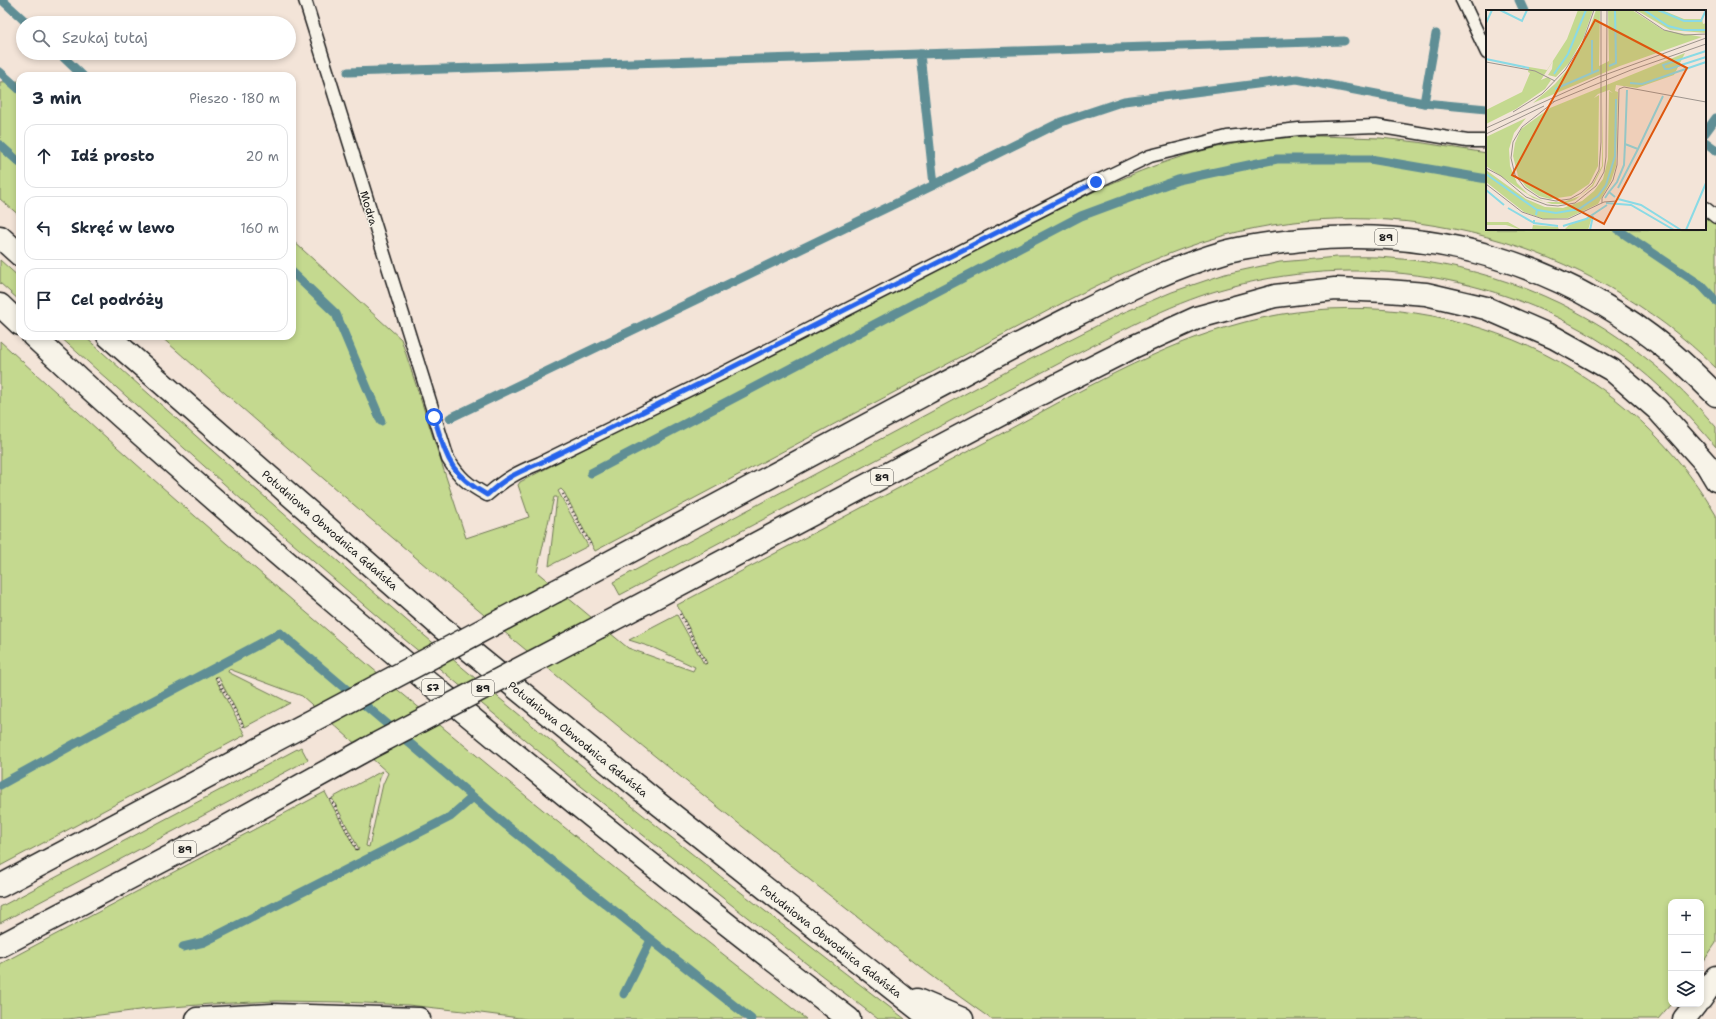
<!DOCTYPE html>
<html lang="pl">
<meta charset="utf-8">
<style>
body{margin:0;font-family:"Shantell Sans",sans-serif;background:#f6f6f7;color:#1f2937}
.controls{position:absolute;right:12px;bottom:12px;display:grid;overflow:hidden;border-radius:8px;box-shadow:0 2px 6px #0003}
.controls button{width:36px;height:36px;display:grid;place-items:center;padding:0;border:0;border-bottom:1px solid #e0e1e3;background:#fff;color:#1f2937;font:20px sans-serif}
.stop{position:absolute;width:12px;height:12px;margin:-9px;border:3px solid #2563eb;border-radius:50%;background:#fff}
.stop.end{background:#2563eb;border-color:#fff;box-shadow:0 1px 4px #0008}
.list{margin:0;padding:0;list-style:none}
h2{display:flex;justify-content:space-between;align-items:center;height:52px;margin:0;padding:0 16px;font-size:17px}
h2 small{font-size:13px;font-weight:400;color:#747a83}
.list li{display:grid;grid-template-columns:26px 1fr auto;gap:12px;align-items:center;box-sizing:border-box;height:64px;margin:0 8px 8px;padding:0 8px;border:1px solid #e0e1e3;border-radius:12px}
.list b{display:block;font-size:15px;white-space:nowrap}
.list em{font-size:13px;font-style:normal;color:#747a83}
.icon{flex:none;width:22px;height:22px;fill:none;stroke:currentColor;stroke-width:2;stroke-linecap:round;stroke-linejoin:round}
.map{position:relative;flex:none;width:1716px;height:1019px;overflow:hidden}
.search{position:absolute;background:#fff;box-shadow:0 2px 6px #0003;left:16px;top:16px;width:280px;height:44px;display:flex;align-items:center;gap:10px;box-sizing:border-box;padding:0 14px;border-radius:22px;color:#747a83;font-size:15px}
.panel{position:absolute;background:#fff;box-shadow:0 2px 6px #0003;left:16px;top:72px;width:280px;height:268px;border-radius:12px}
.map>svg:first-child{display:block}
</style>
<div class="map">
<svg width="1716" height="1019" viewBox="0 0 1716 1019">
<rect width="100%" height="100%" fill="#f3e4d8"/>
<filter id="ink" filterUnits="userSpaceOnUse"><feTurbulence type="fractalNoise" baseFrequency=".025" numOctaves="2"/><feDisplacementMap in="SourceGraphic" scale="8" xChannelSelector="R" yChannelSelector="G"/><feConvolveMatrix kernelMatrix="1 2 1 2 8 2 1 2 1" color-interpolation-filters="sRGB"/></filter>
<g filter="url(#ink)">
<g fill="#c4d98f" stroke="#707a56">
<polygon points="20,81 20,216 0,199 0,82"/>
<path d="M1319,136l61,2 37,4 70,11v76h218v-14l11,8v145c-128,-126 -319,-180 -494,-132 -53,15 -103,38 -152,63l-475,252 -31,-59 -3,-3 -3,2 30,55 -39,20 8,-69h-3l-17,75 91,76 65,23 2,-4 -41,-19 -25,-8 48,-25 27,49 3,-1 -30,-58c107,-56 214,-113 320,-169 80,-43 160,-91 248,-114 182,-47 376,30 471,193v428l-15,22v-63h-30v102l-13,15h-667c-43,-30 -84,-62 -125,-95 -51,-40 -102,-80 -153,-121 -188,-151 -372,-307 -553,-467h132v-96l109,99 65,199 63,-21 -11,-32 2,-3 251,-130 326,-162c39,-18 79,-34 121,-43 33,-7 68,-10 101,-11z"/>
<path d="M1337,257c18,0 36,-1 54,1 92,7 185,42 256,101 26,20 48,44 69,68v20c-24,-28 -49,-56 -78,-79 -115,-91 -267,-118 -408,-81 -54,14 -104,41 -153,67l-457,241 -7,-13 406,-217 101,-51 52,-22 53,-18 55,-12z"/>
<polygon points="0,260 20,278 20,301 0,283"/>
<path d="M59,336h25c111,99 221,198 335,295 158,134 321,262 486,388h-27l-93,-72 -213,-168 -180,-150 -150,-129z"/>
<path d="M0,341c259,238 529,463 806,678h-279l-54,-7 -65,-7 -67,-3 -65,-1 -65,3 -64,5 -79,10h-68v-55l325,-172 31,58 3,-1 -27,-51 50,-27 -5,17 -11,58 3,1 14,-63 5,-11 -86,-77 -73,-27 -1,3 62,31 -45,24 -27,-51 -3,2 30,57 -245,131z"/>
<polygon points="301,747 308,760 0,923 0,907"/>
</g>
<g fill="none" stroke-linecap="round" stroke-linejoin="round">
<g stroke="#5e8e95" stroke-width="9">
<polyline points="2,0 27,23"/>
<polyline points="1519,0 1524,11"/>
<polyline points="1436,34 1424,103 1487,109"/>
<polyline points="1344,41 920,54 934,185 1061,122 1124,101 1297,79 1424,103"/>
<polyline points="59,53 83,76"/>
<polyline points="0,72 20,90"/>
<polyline points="348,72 920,54"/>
<polyline points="1705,133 1716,118"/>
<polyline points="1705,142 1716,150"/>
<polyline points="0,145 20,163"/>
<polyline points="1617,229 1702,286 1716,301"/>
<polyline points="292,272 336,314 381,421"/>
<polyline points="450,418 934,185"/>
<polyline points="591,473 1081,216 1178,180 1277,159 1370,159 1487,179"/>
<polyline points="0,785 134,711 280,633 506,825 751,1019"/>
<polyline points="183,947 204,942 450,817 473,797"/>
<polyline points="624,994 651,940"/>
</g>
<g stroke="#1c1c1c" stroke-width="15">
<g id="lane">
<path d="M305,0l143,459c12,19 19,25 39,36 19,-17 31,-23 53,-32l183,-90 373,-191 54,-26 77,-19 72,-8 77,-3 91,15h20"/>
<polyline points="1462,0 1487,53"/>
<polyline points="1705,208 1716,217"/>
</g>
</g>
<g stroke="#1c1c1c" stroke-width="25">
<g id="highway">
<polyline points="0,237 20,255"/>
<polyline points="0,305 20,324"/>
<path d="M33,336c100,94 204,184 309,273 165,141 335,278 507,410"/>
<polyline points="108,336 441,627 655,801 931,1019"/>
<path d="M556,591c124,-66 247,-132 371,-198 49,-26 99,-53 149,-78 48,-24 97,-48 149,-63 24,-7 51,-9 76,-12 135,-14 263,24 368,111 16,13 32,29 47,44"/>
<polyline points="599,627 1024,402 1135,346 1199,317 1275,296 1335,289 1387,291 1426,294 1486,308 1555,338 1612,370 1657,409 1707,465 1716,480"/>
<polyline points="0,886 325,714"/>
<polyline points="0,946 217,832 367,749"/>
<polyline points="1701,999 1716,977"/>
<polyline points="917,1000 962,1019"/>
<polyline points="197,1019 272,1015 419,1019"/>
<polyline points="1684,1019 1696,1004"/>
</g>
</g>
<g stroke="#1c1c1c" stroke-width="2.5" stroke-dasharray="1 3" stroke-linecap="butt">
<polyline points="563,494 590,544"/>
<polyline points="680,614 706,664"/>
<polyline points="216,677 244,727"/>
<polyline points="331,799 357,850"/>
</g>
<use href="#lane" stroke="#f7f3e8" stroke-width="12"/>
<use href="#highway" stroke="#f7f3e8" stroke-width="22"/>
<g stroke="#1c1c1c" stroke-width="25" stroke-linecap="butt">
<g id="highway-bridge">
<polyline points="325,714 556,591"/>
<polyline points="367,749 599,627"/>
</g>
</g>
<use href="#highway-bridge" stroke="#f7f3e8" stroke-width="22"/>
</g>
</g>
<g fill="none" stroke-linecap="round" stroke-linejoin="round" filter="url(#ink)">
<path stroke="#2563eb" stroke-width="5" d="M434,417c13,40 14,56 53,78 19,-18 30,-22 53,-32l183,-91 373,-190"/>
</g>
<g text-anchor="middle" stroke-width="3" stroke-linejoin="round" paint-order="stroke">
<g fill="#f7f3e8" stroke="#5e5c59" stroke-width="1">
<rect x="1375" y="229" width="22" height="16" rx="3"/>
<rect x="871" y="469" width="22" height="16" rx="3"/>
<rect x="422" y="679" width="22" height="16" rx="3"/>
<rect x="472" y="680" width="22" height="16" rx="3"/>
<rect x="174" y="841" width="22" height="16" rx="3"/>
</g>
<g font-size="10" font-weight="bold" fill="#1c1c1c">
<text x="1386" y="241">89</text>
<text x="882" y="481">89</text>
<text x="433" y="691">S7</text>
<text x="483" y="692">89</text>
<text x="185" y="853">89</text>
</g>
<g font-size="11" fill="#1c1c1c" stroke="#f7f3e8">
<text transform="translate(369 208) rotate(73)" y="4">Modra</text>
<text transform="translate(330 530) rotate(41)" y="4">Południowa Obwodnica Gdańska</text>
<text transform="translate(578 739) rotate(39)" y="4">Południowa Obwodnica Gdańska</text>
<text transform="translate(831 941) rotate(38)" y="4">Południowa Obwodnica Gdańska</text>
</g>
</g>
<g transform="translate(1486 10)">
<rect width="220" height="220" fill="#f3e4d8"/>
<path d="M92,0h15l-10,29 -14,24 -13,14 -8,-2 4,-6 1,-8 -12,19 7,-3 3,3 -6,9 -29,20 -30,15v-14l36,-18 8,-19 -2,-1 1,-5 18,3 20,-31zM110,0h4l-1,56 14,-7 -4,2 -1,-51h24l31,20 39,7 -82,29 -87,37 22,-19 18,-21 13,-24zM150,0h26l22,9h18l1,5 3,-1v10l-36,-3zM199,43l-11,22 -37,13 -21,-3 -1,6 3,1 -2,74 -5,15 -13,23 -30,14 -24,1 -20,-7 -38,-30v-12l40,29 19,8 18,1 19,-7 12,-10 9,-12 5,-20 1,-68 4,2 -4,-3 -11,4 -4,4 5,-3 -1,71 -9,18 -18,12 -21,3 -11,-3 -13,-9 -8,-11 -5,-20 2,-13 6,-14 29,-21zM117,86v70l-10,20 -18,14 -11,4h-12l-19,-6 -47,-32v-29l40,-19 -12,15 -5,16 1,17 7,17 11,11 17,8h18l17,-6 12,-11 10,-19zM106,207l-4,13h-24l5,-5zM0,212h22l14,8 -16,-5h-20zM47,215l25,2 1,3h-27z" fill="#c4d98f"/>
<path fill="none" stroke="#8adae5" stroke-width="2" d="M14,0l22,11 5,-11M158,0l24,16 16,4h22M172,0l26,11h17l5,-11M0,13l6,-13M220,41l-43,14 2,4h4l37,-12M0,49l43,9M123,56l7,-3 -1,-53M106,62v-32M68,64l14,-20 18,-44M144,73l12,1 64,-22M69,79l44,-19M139,134l2,-54M152,139l25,-53M0,164l51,36M0,180l18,15M123,182l8,-10 7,-17 1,-21 13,5 -20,39M119,188l4,-6 6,5M132,189l23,6 40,25M120,193l25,2 43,25M22,198l26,15M50,205l1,-5 19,3 23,-4 19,-13 8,-11 9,-29 1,-57M48,210v3l24,3M77,216l23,-7 21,-14M104,220l3,-14M200,220l20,-47"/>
<path fill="none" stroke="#9d948d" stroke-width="1" d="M148,0l30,20 20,5 22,-1M0,52l49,9 20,10M69,91l-33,26 -9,15 -2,16 4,17 10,13 15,10 16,3 14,-2 11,-6 11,-10 7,-13 2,-28v-132M67,92l78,-32 75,-26M27,102l29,-18 23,-24 17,-26 12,-34M0,118l113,-51 107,-39M0,124l58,-28M0,158l15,8 25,21 21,8 11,1 17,-3 21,-17 8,-14 2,-15 1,-147M0,174l36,28 21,7h25l36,-17 13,-1M116,193v-5l11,-18 4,-15 2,-76 5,-2 82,15"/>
<path fill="#de560d" fill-opacity="0.15" stroke="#de560d" stroke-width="2" d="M109,10l92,48 -83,156 -92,-49z"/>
<rect width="220" height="220" fill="none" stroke="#1c1c1c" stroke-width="2"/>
</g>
</svg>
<div class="controls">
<button>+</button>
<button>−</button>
<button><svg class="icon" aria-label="layers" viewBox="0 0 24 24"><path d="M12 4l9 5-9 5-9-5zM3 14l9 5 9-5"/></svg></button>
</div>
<div class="stop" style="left:434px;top:417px"></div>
<div class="stop end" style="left:1096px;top:182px"></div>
<div class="search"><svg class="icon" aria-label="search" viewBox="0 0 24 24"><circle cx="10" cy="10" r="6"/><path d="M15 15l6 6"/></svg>Szukaj tutaj</div>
<section class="panel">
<h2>3 min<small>Pieszo · 180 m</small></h2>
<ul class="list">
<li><svg class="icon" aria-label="ahead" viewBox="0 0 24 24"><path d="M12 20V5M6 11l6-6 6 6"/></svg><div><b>Idź prosto</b></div><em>20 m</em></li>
<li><svg class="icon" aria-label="left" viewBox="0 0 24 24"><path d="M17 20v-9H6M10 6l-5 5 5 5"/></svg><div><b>Skręć w lewo</b></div><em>160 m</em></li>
<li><svg class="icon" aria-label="arrive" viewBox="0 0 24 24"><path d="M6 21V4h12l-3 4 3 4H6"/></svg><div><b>Cel podróży</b></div></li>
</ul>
</section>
</div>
